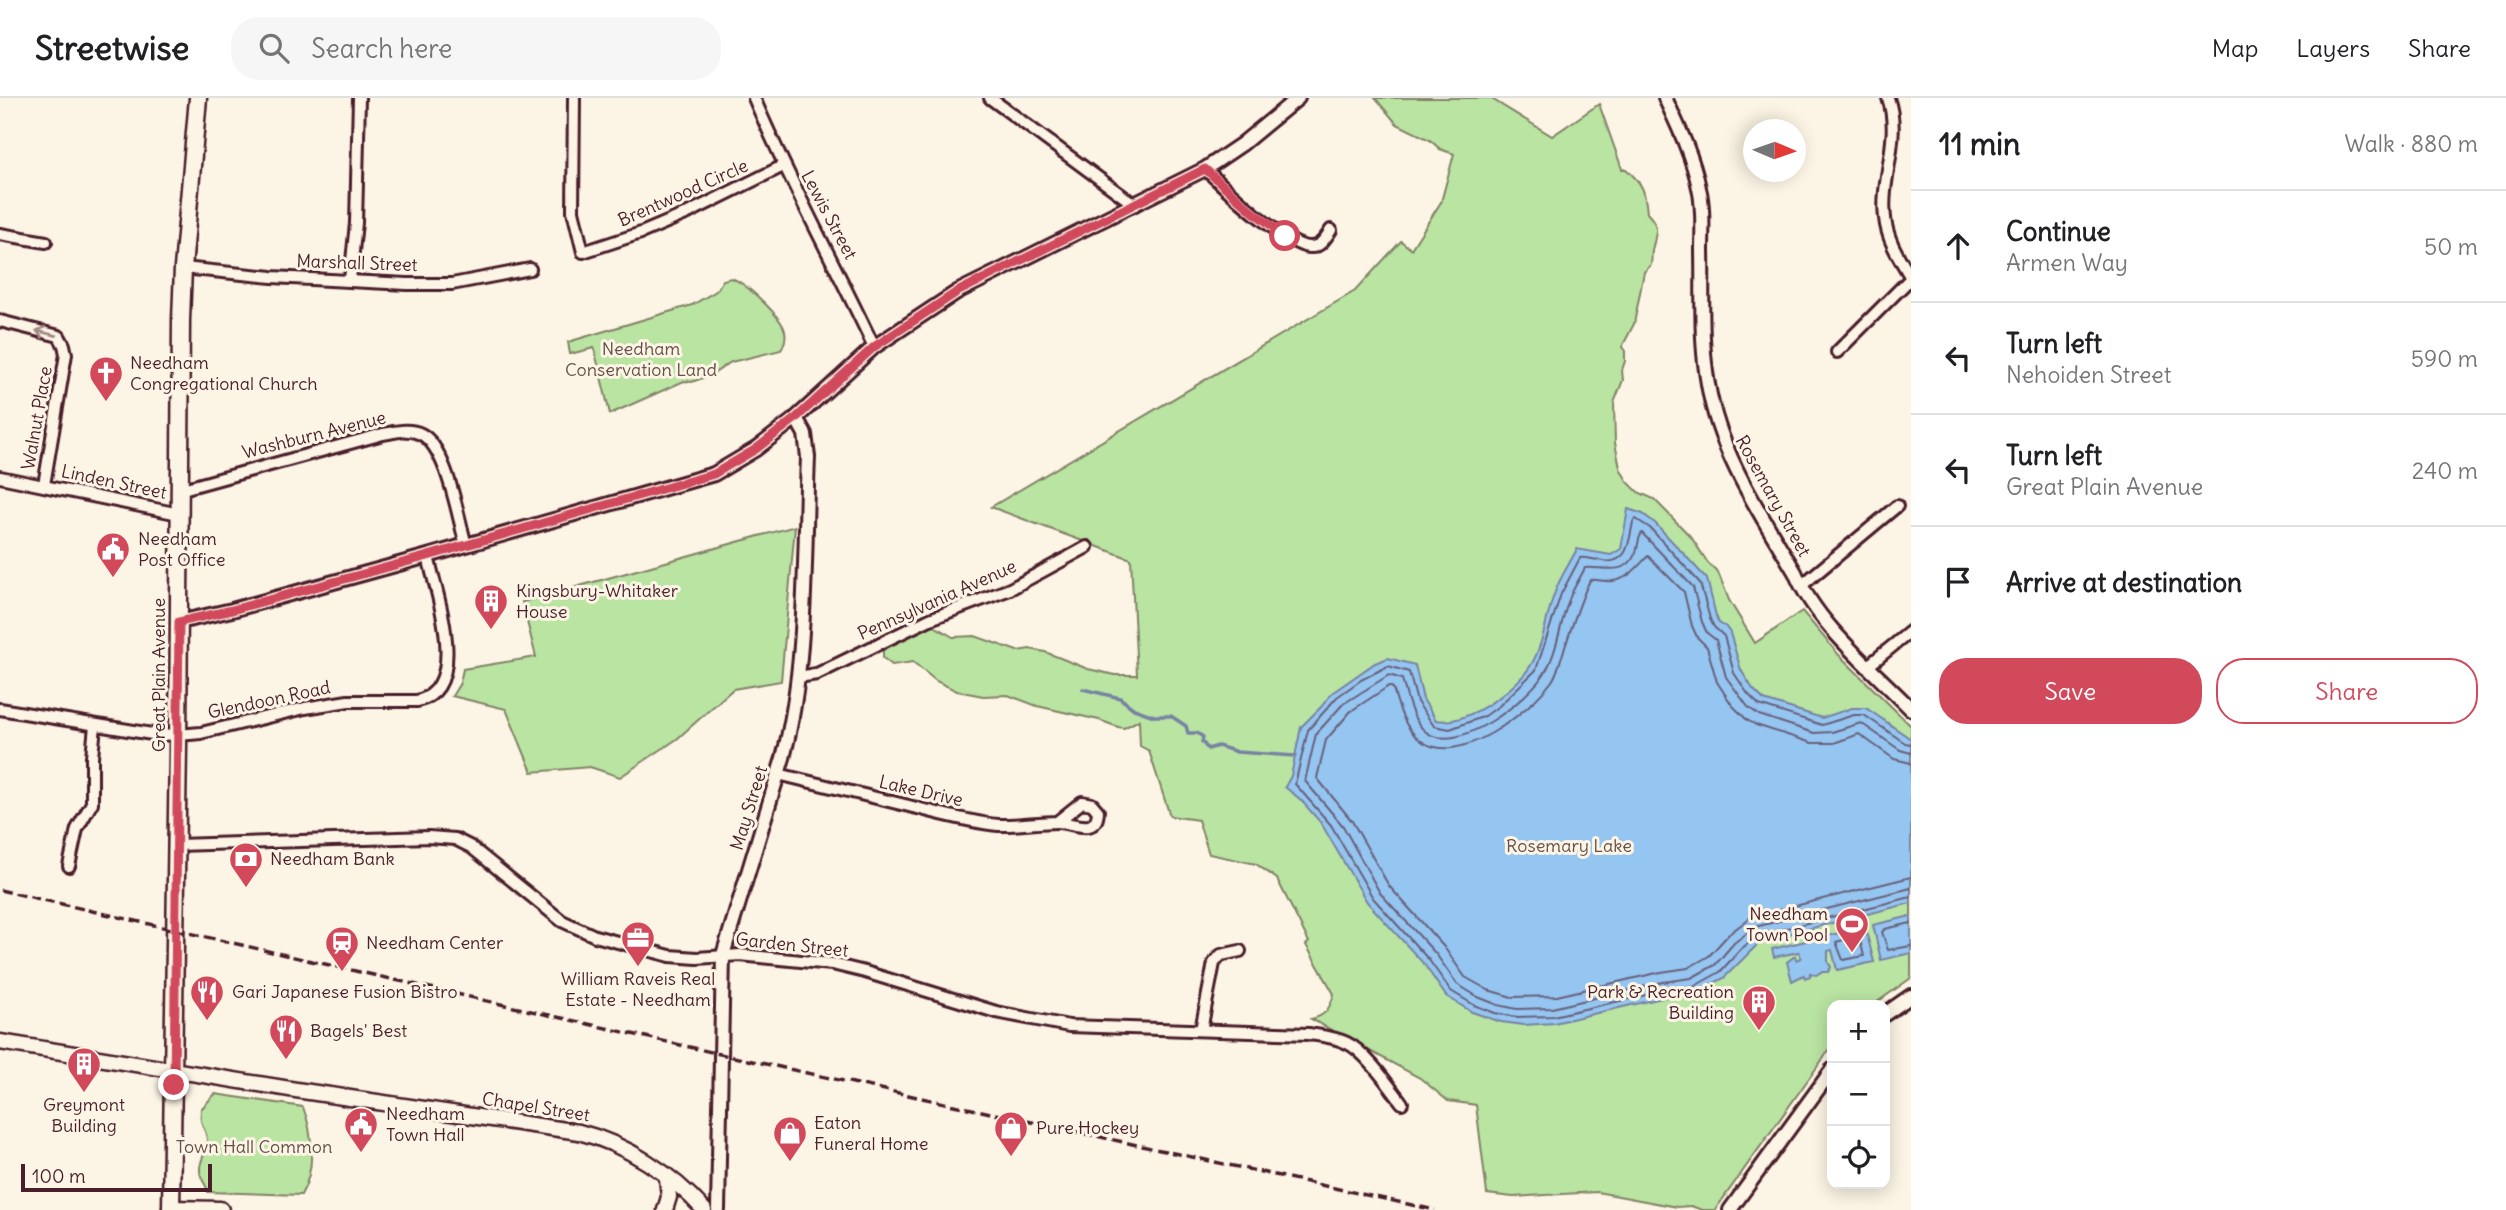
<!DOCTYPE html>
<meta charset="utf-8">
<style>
body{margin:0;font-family:Delius,sans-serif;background:#f6f6f6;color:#202124}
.controls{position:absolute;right:21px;bottom:21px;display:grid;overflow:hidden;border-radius:14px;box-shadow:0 4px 18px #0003}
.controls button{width:63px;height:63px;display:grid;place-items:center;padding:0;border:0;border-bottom:2px solid #e0e0e0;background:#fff;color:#202124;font:35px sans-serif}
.compass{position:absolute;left:1743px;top:21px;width:63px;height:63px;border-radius:50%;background:#fff;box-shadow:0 4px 18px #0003;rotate:92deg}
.scale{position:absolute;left:21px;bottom:18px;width:191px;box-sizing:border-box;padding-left:7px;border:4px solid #4a1f2b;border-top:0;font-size:19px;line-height:24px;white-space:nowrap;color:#4a1f2b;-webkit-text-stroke:5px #fcf5e5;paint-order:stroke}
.stop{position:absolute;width:21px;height:21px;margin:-16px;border:5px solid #d1495b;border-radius:50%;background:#fff}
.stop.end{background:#d1495b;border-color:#fff;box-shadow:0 2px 7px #0008}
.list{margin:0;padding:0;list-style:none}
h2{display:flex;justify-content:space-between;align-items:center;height:91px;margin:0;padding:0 28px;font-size:30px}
h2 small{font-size:23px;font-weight:400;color:#757577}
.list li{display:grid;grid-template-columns:46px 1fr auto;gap:21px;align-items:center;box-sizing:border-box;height:112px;padding:0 28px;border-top:2px solid #e0e0e0}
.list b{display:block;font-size:26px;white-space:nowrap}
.list p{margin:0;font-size:23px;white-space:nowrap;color:#757577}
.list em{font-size:23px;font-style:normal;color:#757577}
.actions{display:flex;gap:14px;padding:21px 28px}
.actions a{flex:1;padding:16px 0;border:2px solid #d1495b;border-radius:28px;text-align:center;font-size:24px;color:#d1495b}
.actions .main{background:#d1495b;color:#fff}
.icon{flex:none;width:38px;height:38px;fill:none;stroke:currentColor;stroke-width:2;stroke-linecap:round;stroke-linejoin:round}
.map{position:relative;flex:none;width:1911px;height:1112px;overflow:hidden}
header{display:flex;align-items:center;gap:42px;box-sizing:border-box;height:98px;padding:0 35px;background:#fff;border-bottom:2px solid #e0e0e0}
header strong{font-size:33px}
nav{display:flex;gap:38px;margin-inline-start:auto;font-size:24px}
.search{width:490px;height:63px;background:#f6f6f6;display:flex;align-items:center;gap:18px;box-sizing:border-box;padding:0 24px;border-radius:28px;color:#757577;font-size:26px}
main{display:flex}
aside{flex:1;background:#fff}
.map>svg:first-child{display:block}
</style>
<header>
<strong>Streetwise</strong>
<div class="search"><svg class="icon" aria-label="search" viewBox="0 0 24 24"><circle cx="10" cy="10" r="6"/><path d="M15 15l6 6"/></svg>Search here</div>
<nav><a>Map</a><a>Layers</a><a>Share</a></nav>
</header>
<main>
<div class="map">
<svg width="1911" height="1112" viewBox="0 0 1911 1112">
<rect width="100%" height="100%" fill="#fcf5e5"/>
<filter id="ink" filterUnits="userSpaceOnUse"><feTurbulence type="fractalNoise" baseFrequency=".0143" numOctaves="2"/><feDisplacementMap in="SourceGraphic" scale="14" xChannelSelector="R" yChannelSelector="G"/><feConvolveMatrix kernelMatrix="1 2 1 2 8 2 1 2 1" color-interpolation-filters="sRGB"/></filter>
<g filter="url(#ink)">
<g fill="#b9e4a2" stroke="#828266" stroke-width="2">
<path d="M1375,0h115l62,38 47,-32 23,65h4c17,15 19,21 21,44 12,12 10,18 6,33 -2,7 -1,13 -2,19l-7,7 -10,52 -12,23 3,4v10l-3,9 1,10 -9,23 1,40 5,25 7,13 11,11 16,7 37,38 17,26 10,9 11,28 26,43 47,-32 36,43 73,72v252l-38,27h-41v41l-117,164h-13l-11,-4 -14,1 -80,-15 -84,5 -26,-3 -11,-89 -28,-4 -28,-23 -109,-59c15,-3 19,-11 23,-25l-28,-49 3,-3 -32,-63 -21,-15 -47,-10 -11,-34 -28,-4 -21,-65 -9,-5 -1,-26 -15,8 -6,-1 -19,-7 -62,-14 -29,-11 -25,1 -26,-5 -21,-10 -23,-19 -21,3 -9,-7v-17l46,-18 24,14 22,-1 42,15 13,-2 15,3 43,17 27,6h22l-6,-116 -140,-52 364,-216 46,-50 10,8 30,-47 13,-48 -14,-5 -10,-9 -33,-16z"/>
<path d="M731,180c14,4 47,36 53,50 3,7 1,15 -3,22l-50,12 -18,12 -21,8 -8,-1 -74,33 -16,-66 -24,6 -2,-12 124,-37 24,-14 7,-11z"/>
<polygon points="795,428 781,583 733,591 677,641 620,679 590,669 532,674 506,611 452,598 460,585 463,571 536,559 522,504"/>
<path d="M215,996l88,13c10,26 13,63 -2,88l-93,-3c-1,-7 -8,-13 -8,-21 -1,-10 6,-17 7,-28 1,-9 -4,-14 -6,-22 -1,-4 0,-8 0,-12z"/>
</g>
<g fill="#95c5f1" stroke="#7783a2" stroke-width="2">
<path d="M1628,411l15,5 12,9 52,56 9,37 3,7 7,4 4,6 11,37 12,19 11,11 58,18 30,-10h14l45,31v164l-150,38 -37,37 -31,16 -27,3 -112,26 -30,2 -23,-3 -29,-10 -26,-16 -22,-32 -57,-62 -46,-79 -20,-23 -16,-13 6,-11 10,-49 20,-20 11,-14 43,-30 13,-5 27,7 8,34 13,21c30,6 80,-30 95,-55 13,-21 15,-50 24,-73 5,-15 15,-29 22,-43l34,6 10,-6z"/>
<polygon points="1911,818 1911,855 1881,862 1873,827"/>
<polygon points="1865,829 1874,864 1837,872 1832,852 1828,853 1828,864 1831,869 1828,874 1821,874 1816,877 1810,875 1810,878 1805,880 1804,877 1792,883 1787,864 1795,858 1796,862 1801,860 1799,854 1774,859 1772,851"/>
</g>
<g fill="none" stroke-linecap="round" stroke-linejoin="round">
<g stroke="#68617a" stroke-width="2">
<path d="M1911,646l-6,-1 -41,-28h-10l-32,10 -63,-20 -11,-11 -14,-21 -10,-37 -10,-9 -4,-8 -10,-36 -50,-55 -14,-9 -3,3c-4,18 -4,43 -30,39 -8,-1 -15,-4 -23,-3l-19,36 -25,76 -37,36 -14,10 -35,13 -16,-3 -17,-24 -8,-30 -21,-6 -27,14 -24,17 -29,33 -13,54 36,41 42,73 56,62 22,31 23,14 21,8 21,4 37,-1 111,-25 29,-4 27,-15 21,-23 18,-14 152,-38"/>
<path d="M1911,655l-11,-3 -39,-27 -29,9 -18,1 -55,-18 -11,-8 -22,-30 -10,-37 -9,-7 -5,-11 -9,-35 -51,-54c-5,6 -3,14 -7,21 -9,23 -34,12 -50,14 -5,10 -11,19 -15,29 -10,24 -12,55 -26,77 -17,26 -86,82 -118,58 -15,-12 -19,-36 -24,-53l-13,-4 -46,29 -27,30 -11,47 38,45 37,67 56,61 21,30 21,13 20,8 19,4 35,-1 111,-26 28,-4 24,-13 19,-22 21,-16 156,-39"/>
<path d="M1911,665l-17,-4 -35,-25 -25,9h-22l-56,-18 -9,-5 -15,-15 -15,-23 -10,-35 -10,-10 -5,-11 -8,-34 -36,-36c-10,10 -19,23 -35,25 -8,1 -16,-2 -23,-1 -12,25 -19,50 -28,76 -3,8 -5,18 -10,25 -22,30 -94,89 -132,59 -16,-12 -22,-34 -27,-52l-4,-2 -38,25 -25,29 -9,38 35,43 37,65 55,61 21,30 23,13 24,7 45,-1 104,-24 27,-4 21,-12 20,-22 22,-17 160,-40"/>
<polyline points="1911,825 1885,831 1882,834 1888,852 1911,848"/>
<polygon points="1859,838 1864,858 1843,862 1836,844"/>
</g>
<polyline stroke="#7783a2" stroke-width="3.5" points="1083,591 1120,600 1134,611 1154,618 1171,618 1186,628 1188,635 1197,635 1203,639 1202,644 1208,651 1218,648 1237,654 1295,658"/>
<g stroke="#4a1f2b" stroke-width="16">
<g id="minor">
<polyline points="574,0 573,113 583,154 641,135 686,116 783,68"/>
<path d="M754,0c36,85 81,166 120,249"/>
<polyline points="990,0 1135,107"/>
<path d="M1888,0c14,39 -8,81 -3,120 2,22 15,41 26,60"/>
<path d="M1205,71c17,16 84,80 106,78 10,0 15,-10 20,-17"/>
<polyline points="0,136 46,144"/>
<polyline points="183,170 272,179 407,186 452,186 530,171"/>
<polyline points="350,182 356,125 359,0"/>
<polyline points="0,223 59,238 64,247 66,256 44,387"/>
<polyline points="1837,254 1911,180"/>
<polyline points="0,379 179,416"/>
<path d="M179,392l204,-56c12,-2 26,-6 38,0 26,13 37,84 45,111"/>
<polyline points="1801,488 1897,408"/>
<polyline points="1868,568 1911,533"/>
<polyline points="798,579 817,576 930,521 1010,491 1087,449"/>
<path d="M0,611l152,25 26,1 23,-2 104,-25 43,-7h69c54,-12 19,-108 11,-145"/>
<path d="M778,676c44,11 87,21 131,32 29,7 59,16 89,19 20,1 39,-3 59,-3 16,0 40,15 41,-11l-6,-7 -10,-2 -25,20"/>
<path d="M177,747l252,-8 26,2 16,8 91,74 33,15 75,20 27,2 43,-3 92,9 33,8 131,40 73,14 240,8c13,2 26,3 38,9 18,8 42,43 55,60"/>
<polyline points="69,768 77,731 92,705 92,659 95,627"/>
<polyline points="1201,932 1214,865 1221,857 1240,853"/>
</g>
</g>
<g stroke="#4a1f2b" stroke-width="18">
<g id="tertiary">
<path d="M1665,0c13,28 28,59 34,90 5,20 3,43 3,63 1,45 -2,89 6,133 11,69 52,129 87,188 21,52 77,97 116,137"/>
<polyline points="179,524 232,512 428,458 714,376 756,351 796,320 874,249 957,194 1205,71 1242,46 1298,0"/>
<polyline points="1885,916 1911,898"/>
<path d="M718,1112l5,-255 60,-197c25,-94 21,-204 25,-301l-3,-23 -9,-16"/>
<polyline points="1730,1112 1832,972"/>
</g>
</g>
<g stroke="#4a1f2b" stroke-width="19">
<g id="secondary">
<path d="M0,944l296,48 283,42c47,12 93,42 125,78"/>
<polyline points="665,1112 669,1099 667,1080"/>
</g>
</g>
<g stroke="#4a1f2b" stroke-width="21">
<g id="primary">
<polyline points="171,1111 178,648 181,222 183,170 198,0"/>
<polyline points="171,1111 220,1112"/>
</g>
</g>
<use href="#minor" stroke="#fcf5e5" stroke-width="10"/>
<use href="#tertiary" stroke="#fcf5e5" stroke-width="12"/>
<use href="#secondary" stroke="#fcf5e5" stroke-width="14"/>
<use href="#primary" stroke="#fcf5e5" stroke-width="16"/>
<polyline stroke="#4a1f2b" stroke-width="3.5" stroke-dasharray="10 5" stroke-linecap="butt" points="0,792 720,956 1435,1112"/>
</g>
<defs><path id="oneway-shaft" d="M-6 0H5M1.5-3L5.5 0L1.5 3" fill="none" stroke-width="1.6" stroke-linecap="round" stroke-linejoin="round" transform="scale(1.75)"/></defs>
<use stroke="#a38a88" href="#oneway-shaft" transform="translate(46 235) rotate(-166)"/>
</g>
<g fill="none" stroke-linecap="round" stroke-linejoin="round" filter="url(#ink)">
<polyline stroke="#d1495b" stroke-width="9" points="174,987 179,524 232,512 428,458 714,376 756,351 796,320 874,249 957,194 1205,71 1252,113 1285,138"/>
</g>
<defs>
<g id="church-pin" transform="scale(1.75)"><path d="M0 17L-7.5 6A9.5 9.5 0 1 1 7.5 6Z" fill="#d1495b" stroke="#fcf5e5"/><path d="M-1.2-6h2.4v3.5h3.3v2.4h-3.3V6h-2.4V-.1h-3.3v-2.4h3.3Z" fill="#fff"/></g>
<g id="civic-pin" transform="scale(1.75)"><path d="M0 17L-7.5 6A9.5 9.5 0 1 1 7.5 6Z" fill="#d1495b" stroke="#fcf5e5"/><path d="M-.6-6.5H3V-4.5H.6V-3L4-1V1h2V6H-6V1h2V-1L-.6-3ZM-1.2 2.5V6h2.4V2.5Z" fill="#fff"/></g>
<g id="building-pin" transform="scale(1.75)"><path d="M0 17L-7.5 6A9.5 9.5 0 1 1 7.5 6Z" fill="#d1495b" stroke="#fcf5e5"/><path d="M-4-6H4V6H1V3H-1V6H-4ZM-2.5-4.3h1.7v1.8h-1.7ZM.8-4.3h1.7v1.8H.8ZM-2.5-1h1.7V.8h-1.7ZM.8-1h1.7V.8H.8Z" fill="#fff"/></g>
<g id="bank-pin" transform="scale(1.75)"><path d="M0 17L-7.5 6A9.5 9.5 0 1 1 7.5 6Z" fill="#d1495b" stroke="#fcf5e5"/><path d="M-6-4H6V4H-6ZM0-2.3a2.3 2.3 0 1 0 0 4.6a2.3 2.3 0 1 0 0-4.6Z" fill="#fff"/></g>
<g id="stadium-pin" transform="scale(1.75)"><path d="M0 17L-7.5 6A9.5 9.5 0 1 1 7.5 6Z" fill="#d1495b" stroke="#fcf5e5"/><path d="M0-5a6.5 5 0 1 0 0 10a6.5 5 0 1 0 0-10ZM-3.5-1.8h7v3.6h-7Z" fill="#fff"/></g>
<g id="office-pin" transform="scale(1.75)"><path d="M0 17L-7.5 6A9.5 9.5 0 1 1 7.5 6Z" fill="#d1495b" stroke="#fcf5e5"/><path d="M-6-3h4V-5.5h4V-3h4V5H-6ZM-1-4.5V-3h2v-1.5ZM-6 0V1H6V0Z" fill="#fff"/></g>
<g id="station-pin" transform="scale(1.75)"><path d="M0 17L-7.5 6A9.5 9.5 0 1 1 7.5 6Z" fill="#d1495b" stroke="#fcf5e5"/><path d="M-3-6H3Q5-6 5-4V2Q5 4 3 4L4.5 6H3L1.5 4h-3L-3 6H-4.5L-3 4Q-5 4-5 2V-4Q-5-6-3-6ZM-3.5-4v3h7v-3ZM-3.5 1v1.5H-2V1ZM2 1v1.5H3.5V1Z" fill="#fff"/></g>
<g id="restaurant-pin" transform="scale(1.75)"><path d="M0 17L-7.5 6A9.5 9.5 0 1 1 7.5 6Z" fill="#d1495b" stroke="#fcf5e5"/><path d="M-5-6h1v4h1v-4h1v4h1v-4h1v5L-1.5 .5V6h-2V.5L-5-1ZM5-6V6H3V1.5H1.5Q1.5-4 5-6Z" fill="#fff"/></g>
<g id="shop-pin" transform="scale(1.75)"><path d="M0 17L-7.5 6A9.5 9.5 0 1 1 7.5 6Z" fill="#d1495b" stroke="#fcf5e5"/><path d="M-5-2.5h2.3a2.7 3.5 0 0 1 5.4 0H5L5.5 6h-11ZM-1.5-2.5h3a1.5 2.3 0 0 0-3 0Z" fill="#fff"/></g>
</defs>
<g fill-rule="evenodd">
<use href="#church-pin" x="106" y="275"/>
<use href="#civic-pin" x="113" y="451"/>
<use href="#building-pin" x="491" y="503"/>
<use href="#bank-pin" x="246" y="761"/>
<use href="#stadium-pin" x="1852" y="826"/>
<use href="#office-pin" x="638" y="840"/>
<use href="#station-pin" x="342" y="845"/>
<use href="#restaurant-pin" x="207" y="894"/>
<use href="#building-pin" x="1759" y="904"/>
<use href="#restaurant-pin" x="286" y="933"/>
<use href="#building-pin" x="84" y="966"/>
<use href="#civic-pin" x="361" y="1026"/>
<use href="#shop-pin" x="1011" y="1030"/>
<use href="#shop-pin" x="790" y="1035"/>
</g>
<g text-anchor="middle" stroke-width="6" stroke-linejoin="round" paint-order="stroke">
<g font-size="18" fill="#4a1f2b" stroke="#fcf5e5">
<text transform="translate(683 95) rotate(-24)" y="6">Brentwood Circle</text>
<text transform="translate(829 117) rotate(62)" y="6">Lewis Street</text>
<text transform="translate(357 165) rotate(2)" y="6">Marshall Street</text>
<text transform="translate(37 320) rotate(-80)" y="6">Walnut Place</text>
<text transform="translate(314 337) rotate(-14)" y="6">Washburn Avenue</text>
<text transform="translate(114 384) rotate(12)" y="6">Linden Street</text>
<text transform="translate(1773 398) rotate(61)" y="6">Rosemary Street</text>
<text transform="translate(937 502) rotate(-24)" y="6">Pennsylvania Avenue</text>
<text transform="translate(159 577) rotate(-90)" y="6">Great Plain Avenue</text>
<text transform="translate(269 602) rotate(-12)" y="6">Glendoon Road</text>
<text transform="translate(921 693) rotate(13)" y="6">Lake Drive</text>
<text transform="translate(749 710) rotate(-73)" y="6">May Street</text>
<text transform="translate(792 847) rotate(6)" y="6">Garden Street</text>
<text transform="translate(536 1009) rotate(9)" y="6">Chapel Street</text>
</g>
<g font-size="18" fill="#665049" stroke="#fcf5e5">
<text x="641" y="257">Needham<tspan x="641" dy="21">Conservation Land</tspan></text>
<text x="1569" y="754">Rosemary Lake</text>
<text x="254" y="1055">Town Hall Common</text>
</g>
<g font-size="18" fill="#4a1f2b" stroke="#fcf5e5" text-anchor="start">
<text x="130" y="271">Needham<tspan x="130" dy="21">Congregational Church</tspan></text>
<text x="138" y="447">Needham<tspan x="138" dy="21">Post Office</tspan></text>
<text x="516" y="499">Kingsbury-Whitaker<tspan x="516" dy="21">House</tspan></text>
<text x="270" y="767">Needham Bank</text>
<text x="1828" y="822" text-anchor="end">Needham<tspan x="1828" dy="21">Town Pool</tspan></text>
<text x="366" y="851">Needham Center</text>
<text x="638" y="887" text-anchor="middle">William Raveis Real<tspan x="638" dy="21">Estate - Needham</tspan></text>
<text x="232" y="900">Gari Japanese Fusion Bistro</text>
<text x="1734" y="900" text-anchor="end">Park &amp; Recreation<tspan x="1734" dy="21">Building</tspan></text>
<text x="310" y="939">Bagels' Best</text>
<text x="84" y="1013" text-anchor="middle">Greymont<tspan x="84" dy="21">Building</tspan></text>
<text x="386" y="1022">Needham<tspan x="386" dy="21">Town Hall</tspan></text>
<text x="814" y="1031">Eaton<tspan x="814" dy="21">Funeral Home</tspan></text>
<text x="1036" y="1036">Pure Hockey</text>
</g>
</g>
</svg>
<div class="controls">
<button>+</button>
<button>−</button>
<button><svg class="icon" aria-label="locate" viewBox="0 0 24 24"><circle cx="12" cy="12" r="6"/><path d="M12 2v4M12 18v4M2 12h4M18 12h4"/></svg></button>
</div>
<svg class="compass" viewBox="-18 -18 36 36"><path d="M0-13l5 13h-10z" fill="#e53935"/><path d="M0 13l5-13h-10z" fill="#757577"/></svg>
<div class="scale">100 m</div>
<div class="stop" style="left:1285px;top:138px"></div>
<div class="stop end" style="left:174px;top:987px"></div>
</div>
<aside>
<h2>11 min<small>Walk · 880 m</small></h2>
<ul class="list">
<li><svg class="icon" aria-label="ahead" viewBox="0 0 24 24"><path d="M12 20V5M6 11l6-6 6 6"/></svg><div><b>Continue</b><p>Armen Way</p></div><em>50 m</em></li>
<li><svg class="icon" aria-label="left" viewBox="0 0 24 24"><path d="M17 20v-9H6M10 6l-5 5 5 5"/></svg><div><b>Turn left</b><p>Nehoiden Street</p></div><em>590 m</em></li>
<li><svg class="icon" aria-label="left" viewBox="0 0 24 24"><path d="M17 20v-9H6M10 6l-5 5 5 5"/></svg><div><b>Turn left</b><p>Great Plain Avenue</p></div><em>240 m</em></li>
<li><svg class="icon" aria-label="arrive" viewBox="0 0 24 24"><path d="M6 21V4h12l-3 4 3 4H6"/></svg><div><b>Arrive at destination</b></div></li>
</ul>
<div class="actions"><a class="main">Save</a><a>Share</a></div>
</aside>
</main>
